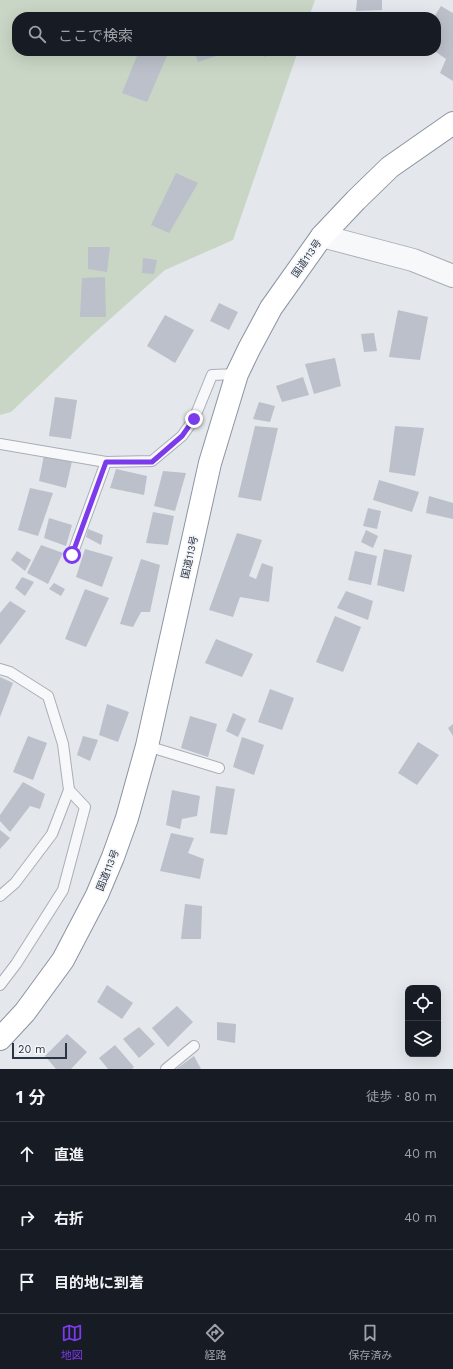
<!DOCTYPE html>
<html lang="ja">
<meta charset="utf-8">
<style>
body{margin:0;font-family:"Work Sans","Noto Sans JP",sans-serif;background:#242831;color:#f1f3f6}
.controls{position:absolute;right:12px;bottom:12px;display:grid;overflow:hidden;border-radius:8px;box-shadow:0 4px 16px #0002}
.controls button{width:36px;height:36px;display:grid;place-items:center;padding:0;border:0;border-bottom:1px solid #363941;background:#171b24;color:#f1f3f6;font:20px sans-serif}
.scale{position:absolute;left:12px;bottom:10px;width:55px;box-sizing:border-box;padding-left:4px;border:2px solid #2b3445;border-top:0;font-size:11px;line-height:14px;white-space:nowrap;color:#2b3445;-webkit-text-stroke:3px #f4f6f9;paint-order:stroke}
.stop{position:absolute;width:12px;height:12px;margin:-9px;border:3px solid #7c3aed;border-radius:50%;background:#fff}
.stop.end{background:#7c3aed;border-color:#fff;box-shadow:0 1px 4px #0008}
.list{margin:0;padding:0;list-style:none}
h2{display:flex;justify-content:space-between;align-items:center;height:52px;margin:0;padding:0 16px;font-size:17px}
h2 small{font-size:13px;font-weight:400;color:#9ea1a6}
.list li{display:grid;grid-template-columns:26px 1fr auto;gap:12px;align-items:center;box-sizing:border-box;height:64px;padding:0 16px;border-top:1px solid #363941}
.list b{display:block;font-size:15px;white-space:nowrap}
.list em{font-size:13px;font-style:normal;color:#9ea1a6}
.icon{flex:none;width:22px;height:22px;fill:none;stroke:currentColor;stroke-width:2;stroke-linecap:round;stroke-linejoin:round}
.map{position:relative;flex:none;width:453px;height:1069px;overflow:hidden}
.search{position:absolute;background:#171b24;box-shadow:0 4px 16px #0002;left:12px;right:12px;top:12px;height:44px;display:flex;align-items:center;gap:10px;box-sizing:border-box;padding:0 14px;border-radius:16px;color:#9ea1a6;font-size:15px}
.sheet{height:244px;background:#171b24}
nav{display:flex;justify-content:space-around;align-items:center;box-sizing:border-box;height:56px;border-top:1px solid #363941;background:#171b24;font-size:11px;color:#9ea1a6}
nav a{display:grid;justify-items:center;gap:2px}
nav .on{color:#7c3aed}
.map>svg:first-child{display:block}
</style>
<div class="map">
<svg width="453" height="1069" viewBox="0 0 453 1069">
<rect width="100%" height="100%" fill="#e4e7ec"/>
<polygon fill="#c9d6c5" points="0,0 315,0 309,17 17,17 17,51 298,51 233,240 165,270 91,336 11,412 0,415"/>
<g fill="#bbc0ca">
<polygon points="357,0 382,0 382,10 356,11"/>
<polygon points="441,6 453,13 453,81 440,73 446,59 436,52 436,17 434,17"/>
<polygon points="139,51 169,51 147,102 122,93"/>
<polygon points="194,51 231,51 198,62"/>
<polygon points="259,51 271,51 265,57"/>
<polygon points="176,173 198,183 169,233 151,225"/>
<polygon points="88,247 110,247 107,272 88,269"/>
<polygon points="143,258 157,260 154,274 142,273"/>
<polygon points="105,277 106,317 80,317 82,278"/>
<polygon points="219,303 238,312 229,330 210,321"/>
<polygon points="398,310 428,317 420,360 389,357"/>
<polygon points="165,315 194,330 175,363 147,346"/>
<polygon points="374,333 377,351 364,352 361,334"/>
<polygon points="335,358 341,386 314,394 305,364"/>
<polygon points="303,377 309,395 282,402 276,386"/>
<polygon points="55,397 77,400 71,439 49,436"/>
<polygon points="259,402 275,406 270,422 253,419"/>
<polygon points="255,426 278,428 261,501 238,497"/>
<polygon points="395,426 424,428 415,476 389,472"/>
<polygon points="44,455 72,461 66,488 39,481"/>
<polygon points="116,469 147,476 144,495 110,488"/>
<polygon points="163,471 186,473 175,511 154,506"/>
<polygon points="379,480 419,492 412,512 373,500"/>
<polygon points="30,488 53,493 38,536 18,530"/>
<polygon points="429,496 453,503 453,519 426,513"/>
<polygon points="368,508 381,511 377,529 363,526"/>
<polygon points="153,512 174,516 168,545 146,543"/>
<polygon points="49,518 72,525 66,546 44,538"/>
<polygon points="88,529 103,535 101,545 86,537"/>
<polygon points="366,530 378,536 373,548 361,542"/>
<polygon points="237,533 262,540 249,576 256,579 262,563 273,567 269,602 240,597 233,617 209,610"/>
<polygon points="41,545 63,553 48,584 27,573"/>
<polygon points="85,549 113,557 102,587 76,577"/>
<polygon points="384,549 412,555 404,592 377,585"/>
<polygon points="17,551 31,560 25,571 11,560"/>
<polygon points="355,551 377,556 371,585 348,580"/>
<polygon points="141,559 160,565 150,612 141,612 133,627 120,624"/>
<polygon points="22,577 34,582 25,596 15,588"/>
<polygon points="54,583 65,589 61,596 49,589"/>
<polygon points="85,589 109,598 86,647 65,639"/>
<polygon points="346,591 373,601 368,620 337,608"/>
<polygon points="10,601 26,611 0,645 0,613"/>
<polygon points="335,616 361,627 343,672 316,662"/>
<polygon points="216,639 253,654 242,677 205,663"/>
<polygon points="0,677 13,683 0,717"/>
<polygon points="270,689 294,698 282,730 258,722"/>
<polygon points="107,704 129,712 118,742 99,735"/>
<polygon points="233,713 246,719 238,737 226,731"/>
<polygon points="190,716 217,724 208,757 181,748"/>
<polygon points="453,724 453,736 448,728"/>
<polygon points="28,736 47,743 33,780 13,772"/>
<polygon points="83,736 98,740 90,761 77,755"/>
<polygon points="242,737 264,745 254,775 233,767"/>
<polygon points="418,742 439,755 417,785 398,773"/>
<polygon points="23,782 45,794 40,809 30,806 10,832 0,821 0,815"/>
<polygon points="216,786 235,789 227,835 210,833"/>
<polygon points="172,790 200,796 197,816 182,819 180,829 166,825"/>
<polygon points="0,830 10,838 0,849"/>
<polygon points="171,833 194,838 188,853 204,859 200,879 160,871"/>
<polygon points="185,904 202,906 201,939 181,939"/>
<polygon points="107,985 133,1003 122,1019 97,1002"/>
<polygon points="177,1006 193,1022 168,1047 152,1028"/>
<polygon points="217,1022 236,1024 235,1043 217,1040"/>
<polygon points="139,1027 155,1044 139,1058 123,1039"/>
<polygon points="67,1034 87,1052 71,1069 56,1069 45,1056"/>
<polygon points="115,1045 134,1067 132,1069 108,1069 99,1058"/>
<polygon points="194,1056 201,1069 176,1069"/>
</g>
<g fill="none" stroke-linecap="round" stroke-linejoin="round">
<g stroke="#a9aeb7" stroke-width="12">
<g id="service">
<polyline points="0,444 106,462 152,461 182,436 194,419 212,375 237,374"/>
<polyline points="72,555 106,462"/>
<polyline points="0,669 10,672 48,696 63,744 69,790 52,834 15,883 0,896"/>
<polyline points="147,746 219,768"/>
<polyline points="0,985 16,964 63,890 85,807 69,790"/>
<polyline points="166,1069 194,1046"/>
</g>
</g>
<g stroke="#a9aeb7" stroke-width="24">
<polyline id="tertiary" points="322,236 413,260 453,276"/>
</g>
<g stroke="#8b94a3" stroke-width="24">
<polyline id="trunk" points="0,1039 25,1012 63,960 97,895 113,857 127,818 147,746 210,463 237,374 249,349 271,308 322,236 356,200 390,167 453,123"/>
</g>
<use href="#service" stroke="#f7f8fa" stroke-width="10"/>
<use href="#tertiary" stroke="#f7f8fa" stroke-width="22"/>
<use href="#trunk" stroke="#fff" stroke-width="22"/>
</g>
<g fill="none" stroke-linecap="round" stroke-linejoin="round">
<polyline stroke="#7c3aed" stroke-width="5" points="72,555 106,462 152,462 182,436 194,419"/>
</g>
<g text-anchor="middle" stroke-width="3.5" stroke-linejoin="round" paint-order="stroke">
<g font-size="10" fill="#2b3445" stroke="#f4f6f9">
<text transform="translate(306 258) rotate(-55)" y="4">国道113号</text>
<text transform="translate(189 557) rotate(-77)" y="4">国道113号</text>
<text transform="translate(107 870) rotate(-68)" y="4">国道113号</text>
</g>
</g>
</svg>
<div class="controls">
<button><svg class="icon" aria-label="locate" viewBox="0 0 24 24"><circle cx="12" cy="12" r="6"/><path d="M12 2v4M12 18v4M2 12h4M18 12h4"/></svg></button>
<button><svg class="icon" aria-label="layers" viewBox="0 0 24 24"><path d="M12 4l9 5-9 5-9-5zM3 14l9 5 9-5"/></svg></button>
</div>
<div class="scale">20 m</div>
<div class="stop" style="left:72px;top:555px"></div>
<div class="stop end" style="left:194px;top:419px"></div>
<div class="search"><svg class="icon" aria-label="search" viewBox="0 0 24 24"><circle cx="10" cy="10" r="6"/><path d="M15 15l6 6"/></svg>ここで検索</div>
</div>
<section class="sheet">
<h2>1 分<small>徒歩 · 80 m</small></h2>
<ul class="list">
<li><svg class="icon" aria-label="ahead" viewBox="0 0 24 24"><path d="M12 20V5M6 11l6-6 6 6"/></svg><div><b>直進</b></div><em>40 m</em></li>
<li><svg class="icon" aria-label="right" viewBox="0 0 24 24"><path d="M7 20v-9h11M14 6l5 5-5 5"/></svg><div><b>右折</b></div><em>40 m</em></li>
<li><svg class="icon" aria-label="arrive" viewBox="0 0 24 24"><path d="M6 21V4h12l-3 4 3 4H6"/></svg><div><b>目的地に到着</b></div></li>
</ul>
</section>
<nav>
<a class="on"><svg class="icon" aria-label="map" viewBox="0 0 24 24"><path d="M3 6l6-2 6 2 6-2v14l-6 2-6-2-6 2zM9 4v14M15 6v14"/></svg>地図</a>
<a><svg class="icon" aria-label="directions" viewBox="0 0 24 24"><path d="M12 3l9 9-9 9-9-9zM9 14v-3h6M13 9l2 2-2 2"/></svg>経路</a>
<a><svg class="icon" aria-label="saved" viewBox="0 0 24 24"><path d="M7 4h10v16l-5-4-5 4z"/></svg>保存済み</a>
</nav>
